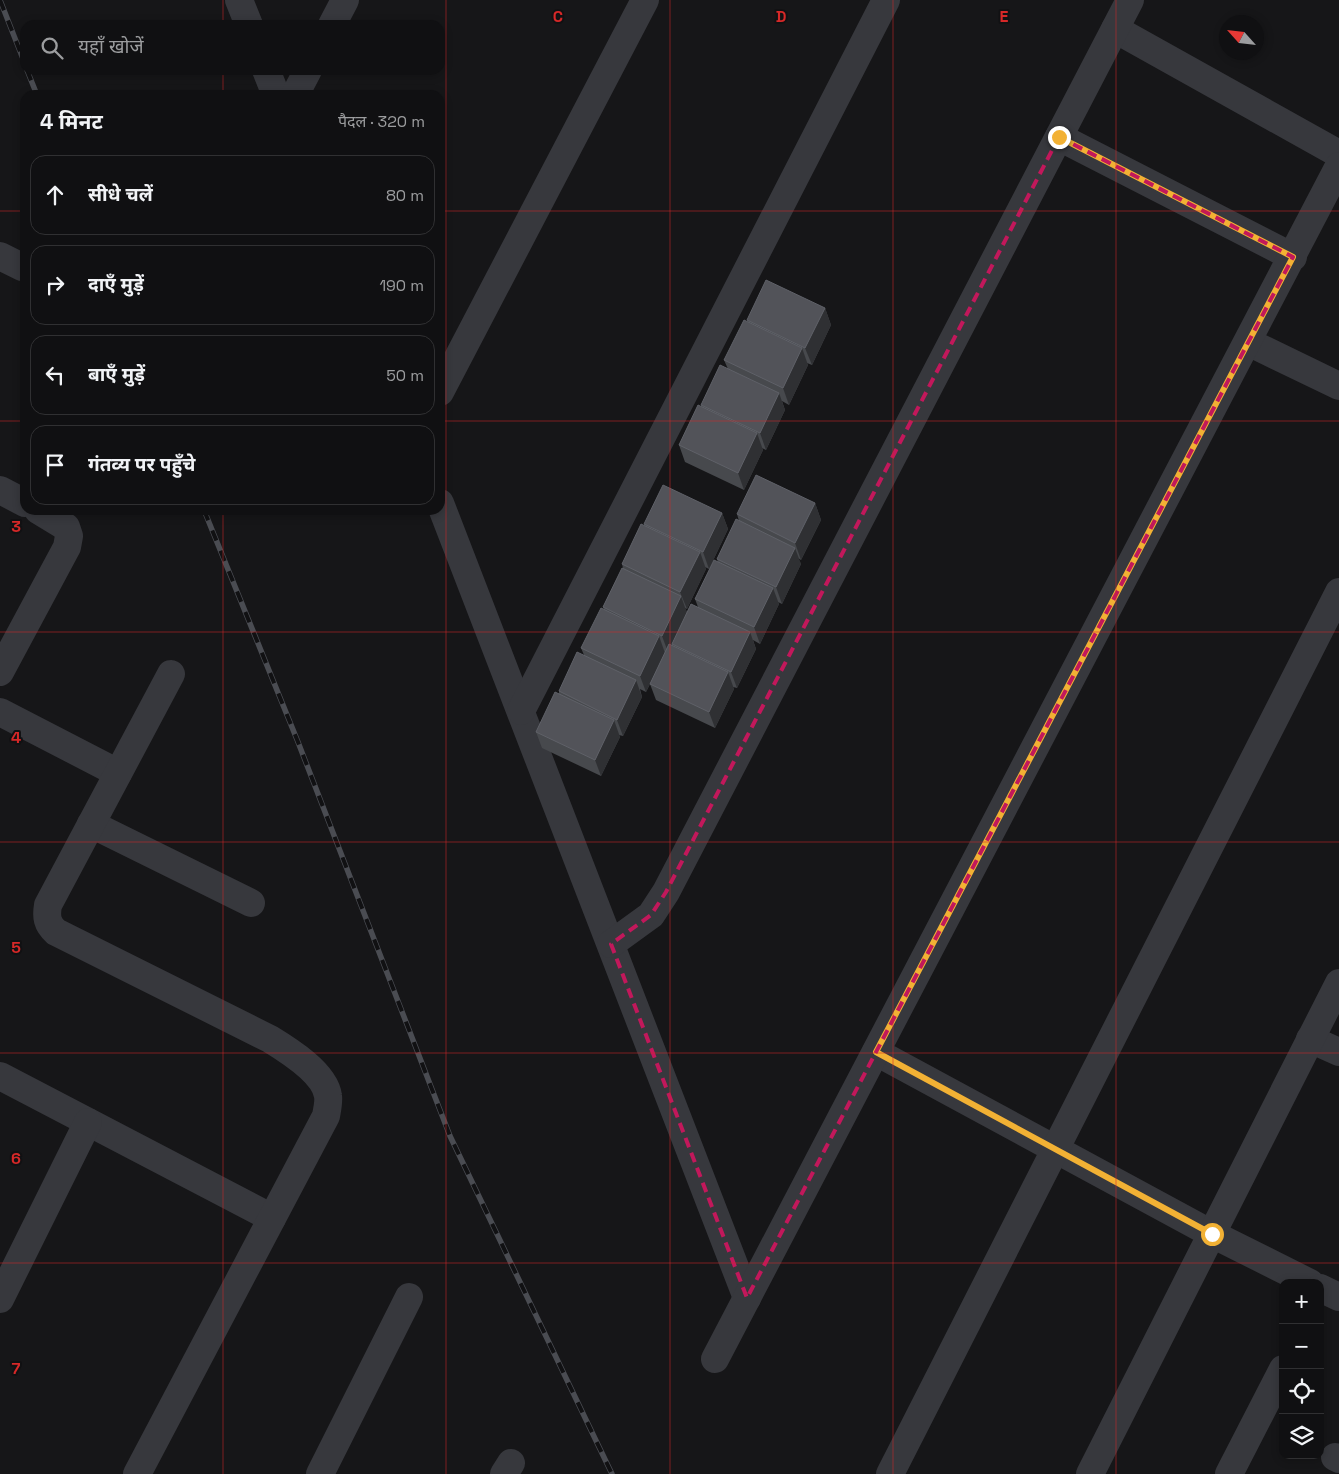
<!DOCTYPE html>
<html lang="hi">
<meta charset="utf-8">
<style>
body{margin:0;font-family:"Space Grotesk","Noto Sans Devanagari",sans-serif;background:#19191b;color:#f1f3f6}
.controls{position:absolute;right:15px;bottom:15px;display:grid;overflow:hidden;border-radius:10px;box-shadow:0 2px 8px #0003}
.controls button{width:45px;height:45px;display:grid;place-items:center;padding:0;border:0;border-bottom:1px solid #303032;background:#101012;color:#f1f3f6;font:25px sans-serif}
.compass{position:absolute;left:1219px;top:15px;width:45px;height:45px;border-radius:50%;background:#101012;box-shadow:0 2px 8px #0003;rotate:297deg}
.stop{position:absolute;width:15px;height:15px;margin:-11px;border:4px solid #f2b134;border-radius:50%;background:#fff}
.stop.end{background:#f2b134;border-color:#fff;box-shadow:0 1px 5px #0008}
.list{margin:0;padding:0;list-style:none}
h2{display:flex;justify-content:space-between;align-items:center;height:65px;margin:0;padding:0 20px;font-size:21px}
h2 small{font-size:16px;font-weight:400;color:#9c9d9f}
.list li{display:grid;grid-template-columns:32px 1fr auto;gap:15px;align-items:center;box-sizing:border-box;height:80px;margin:0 10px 10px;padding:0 10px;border:1px solid #303032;border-radius:15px}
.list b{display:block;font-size:19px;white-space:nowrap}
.list em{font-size:16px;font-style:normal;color:#9c9d9f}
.icon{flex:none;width:28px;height:28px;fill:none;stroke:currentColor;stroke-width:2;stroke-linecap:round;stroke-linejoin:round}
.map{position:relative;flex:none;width:1339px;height:1474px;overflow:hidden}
.search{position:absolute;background:#101012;box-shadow:0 2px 8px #0003;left:20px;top:20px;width:425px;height:55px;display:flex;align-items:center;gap:12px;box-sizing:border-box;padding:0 18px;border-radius:15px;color:#9c9d9f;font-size:19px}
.panel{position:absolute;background:#101012;box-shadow:0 2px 8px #0003;left:20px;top:90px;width:425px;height:425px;border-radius:15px}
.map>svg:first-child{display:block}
</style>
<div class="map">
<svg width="1339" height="1474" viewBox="0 0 1339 1474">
<rect width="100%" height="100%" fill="#161618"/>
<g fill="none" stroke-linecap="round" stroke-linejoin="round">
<g stroke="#37383d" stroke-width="28">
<polyline points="239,0 249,25"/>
<polyline points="332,25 345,0"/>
<polyline points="1115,29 1339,154"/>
<polyline points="266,70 276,95"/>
<polyline points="295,95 308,70"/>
<polyline points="1059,137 1293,257"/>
<polyline points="0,256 22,267"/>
<polyline points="1248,342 1339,386"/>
<polyline points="440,392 645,0"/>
<polyline points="0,490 25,503"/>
<polyline points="440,503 747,1298"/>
<polyline points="0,672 67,547 69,536 66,527 38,510"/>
<polyline points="521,711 886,0"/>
<polyline points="0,712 118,773"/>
<polyline points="91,824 251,903"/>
<polyline points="611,944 651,915 666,892 1130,0"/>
<polyline points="1310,1039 1339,1052"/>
<polyline points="876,1052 1212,1234 1310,1283"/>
<polyline points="0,1076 272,1218"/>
<polyline points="1320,1288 1339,1297"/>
<polyline points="0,1299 88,1122"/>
<polyline points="715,1359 1339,166"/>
<polyline points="1335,1457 1339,1459"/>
<path d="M137,1474l189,-358c1,-6 3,-14 2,-20 -3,-23 -40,-46 -58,-57l-214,-107c-9,-8 -10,-15 -8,-27l123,-231"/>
<polyline points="320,1474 409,1297"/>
<polyline points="504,1474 511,1463"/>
<polyline points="890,1474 1339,592"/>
<polyline points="1090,1474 1339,983"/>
<polyline points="1229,1474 1283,1369"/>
</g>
<g stroke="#4a4c52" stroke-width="5.5">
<g id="rail">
<polyline points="0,0 25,64"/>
<polyline points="27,70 37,95"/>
<polyline points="204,510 298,742 450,1136 612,1474"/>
</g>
</g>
<use href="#rail" stroke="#111113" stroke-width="4" stroke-dasharray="11" stroke-linecap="butt"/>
</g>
<g fill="#47494d">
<polygon points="825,308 831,325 812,365 807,363 808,365 789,405 782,401 785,410 766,450 762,448 763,450 744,490 685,462 679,445 702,407 701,405 728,369 724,360 748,322 747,320"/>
<polygon points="815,503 821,520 801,560 798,558 801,564 782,604 778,602 779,604 760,644 753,640 756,649 737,688 733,687 734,689 715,728 656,700 650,684 646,692 640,689 642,697 623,736 619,735 620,737 601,776 542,748 536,732 559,694 559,691 584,655 581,648 604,610 603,607 623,568 622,564 645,526 644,524 722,513 728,529 709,569 705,567 706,569 687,609 685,608 687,612 698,607 695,599 718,562 717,559 739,521 737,514"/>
</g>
<g fill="#2f3033">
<polygon points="825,308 831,325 812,365 805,348"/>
<polygon points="802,348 808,365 789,405 783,388"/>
<polygon points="779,393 785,410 766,450 760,433"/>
<polygon points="757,433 763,450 744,490 738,473"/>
<polygon points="815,503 821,520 801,560 795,543"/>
<polygon points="722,513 728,529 709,569 703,552"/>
<polygon points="795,548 801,564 782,604 776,587"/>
<polygon points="700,552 706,569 687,609 680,592"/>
<polygon points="773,588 779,604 760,644 754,627"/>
<polygon points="681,596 687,613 668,652 662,636"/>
<polygon points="750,632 756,649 737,688 731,672"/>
<polygon points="659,636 665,653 646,692 640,676"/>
<polygon points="728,672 734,689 715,728 709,712"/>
<polygon points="636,680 642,697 623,736 617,720"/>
<polygon points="614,720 620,737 601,776 595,760"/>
</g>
<g fill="#525359" stroke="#5f6168">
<polygon points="766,280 825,308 805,348 747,320"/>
<polygon points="744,320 802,348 783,388 724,360"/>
<polygon points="720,365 779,393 760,433 701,405"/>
<polygon points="698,405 757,433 738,473 679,445"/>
<polygon points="756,475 815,503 795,543 737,514"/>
<polygon points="663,485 722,513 703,552 644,524"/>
<polygon points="736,519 795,548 776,587 717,559"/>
<polygon points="641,524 700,552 680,592 622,564"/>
<polygon points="714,560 773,588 754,627 695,599"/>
<polygon points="622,568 681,596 662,636 603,607"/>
<polygon points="691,604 750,632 731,672 672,644"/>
<polygon points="601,608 659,636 640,676 581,648"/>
<polygon points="669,644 728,672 709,712 650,684"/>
<polygon points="577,652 636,680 617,720 559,691"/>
<polygon points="555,692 614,720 595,760 536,732"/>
</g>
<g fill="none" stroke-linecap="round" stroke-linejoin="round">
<polyline stroke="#f2b134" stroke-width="6" points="1059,137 1293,257 876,1052 1212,1234"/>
</g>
<path fill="none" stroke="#c2185b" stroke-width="4" stroke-dasharray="10 6" stroke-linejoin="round" d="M1059,137l234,120 -546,1041 -136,-354 40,-29 15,-23z"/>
<path fill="none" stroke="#d62828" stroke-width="1" stroke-opacity="0.55" d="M223,0v25M446,0v1474M670,0v1474M893,0v1474M1116,0v1474M223,70v25M0,211h25M440,211h899M0,421h25M440,421h899M223,510v964M0,632h1339M0,842h1339M0,1053h1339M0,1263h1339"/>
<g font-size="16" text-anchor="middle" font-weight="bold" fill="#d62828" stroke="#111113" stroke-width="4" stroke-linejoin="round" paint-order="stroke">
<text x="558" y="22">C</text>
<text x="781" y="22">D</text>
<text x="1004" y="22">E</text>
<text x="16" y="532">3</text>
<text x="16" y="743">4</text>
<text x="16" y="953">5</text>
<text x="16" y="1164">6</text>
<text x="16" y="1374">7</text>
</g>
</svg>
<div class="controls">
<button>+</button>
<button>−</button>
<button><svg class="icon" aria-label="locate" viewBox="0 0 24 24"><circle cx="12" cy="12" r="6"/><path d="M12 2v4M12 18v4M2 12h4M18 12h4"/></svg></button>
<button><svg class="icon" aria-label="layers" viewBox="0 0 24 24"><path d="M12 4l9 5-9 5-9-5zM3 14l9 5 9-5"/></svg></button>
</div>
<svg class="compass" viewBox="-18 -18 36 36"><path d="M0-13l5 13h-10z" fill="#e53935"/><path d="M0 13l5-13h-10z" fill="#9c9d9f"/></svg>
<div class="stop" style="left:1212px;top:1234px"></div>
<div class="stop end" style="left:1059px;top:137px"></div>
<div class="search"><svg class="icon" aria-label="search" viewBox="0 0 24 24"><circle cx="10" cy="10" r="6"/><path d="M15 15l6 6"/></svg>यहाँ खोजें</div>
<section class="panel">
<h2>4 मिनट<small>पैदल · 320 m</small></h2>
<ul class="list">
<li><svg class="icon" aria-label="ahead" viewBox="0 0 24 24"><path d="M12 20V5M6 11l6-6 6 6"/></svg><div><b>सीधे चलें</b></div><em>80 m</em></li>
<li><svg class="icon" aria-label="right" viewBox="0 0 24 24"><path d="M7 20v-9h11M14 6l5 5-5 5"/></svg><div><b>दाएँ मुड़ें</b></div><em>190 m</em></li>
<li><svg class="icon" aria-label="left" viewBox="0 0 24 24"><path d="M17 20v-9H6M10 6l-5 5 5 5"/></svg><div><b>बाएँ मुड़ें</b></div><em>50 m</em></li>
<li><svg class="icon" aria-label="arrive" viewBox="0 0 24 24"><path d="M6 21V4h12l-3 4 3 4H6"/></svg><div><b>गंतव्य पर पहुँचे</b></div></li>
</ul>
</section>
</div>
